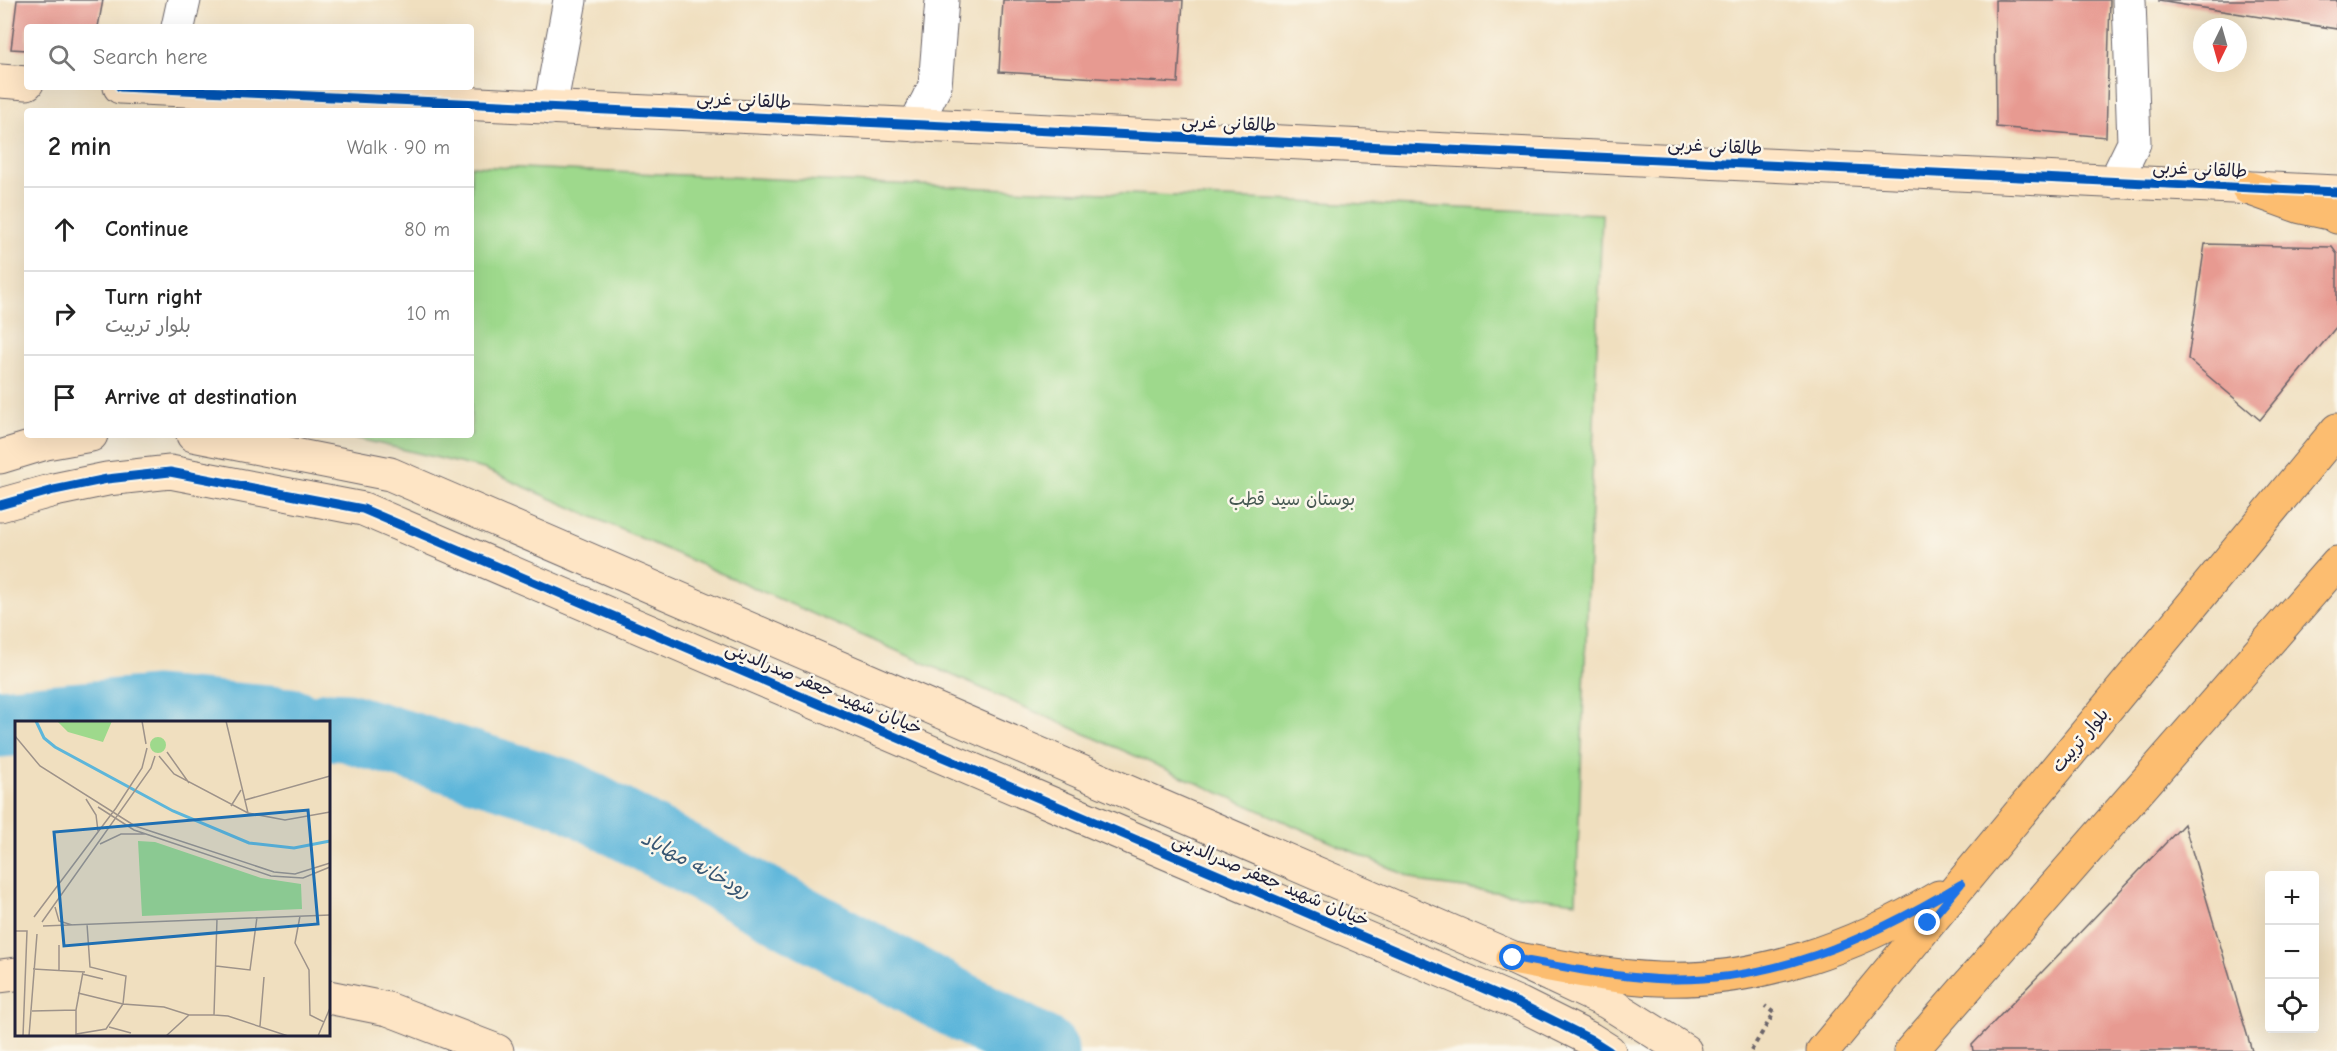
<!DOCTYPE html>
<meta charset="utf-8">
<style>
body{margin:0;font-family:"Comic Neue","Playpen Sans Arabic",sans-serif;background:#f6f6f6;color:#222}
.controls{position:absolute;right:18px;bottom:18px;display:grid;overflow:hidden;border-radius:6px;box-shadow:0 6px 24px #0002}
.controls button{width:54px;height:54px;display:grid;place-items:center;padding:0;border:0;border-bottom:2px solid #e0e0e0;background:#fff;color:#222;font:30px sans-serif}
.compass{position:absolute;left:2193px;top:18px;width:54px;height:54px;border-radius:50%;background:#fff;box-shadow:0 6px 24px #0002;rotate:185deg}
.stop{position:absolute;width:18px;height:18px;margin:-14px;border:4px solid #1a73e8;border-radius:50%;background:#fff}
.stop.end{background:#1a73e8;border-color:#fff;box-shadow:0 2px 6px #0008}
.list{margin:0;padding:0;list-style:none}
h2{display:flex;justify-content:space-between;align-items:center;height:78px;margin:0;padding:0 24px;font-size:26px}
h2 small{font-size:20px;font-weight:400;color:#767676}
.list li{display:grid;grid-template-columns:39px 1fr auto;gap:18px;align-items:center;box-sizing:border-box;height:84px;padding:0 24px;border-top:2px solid #e0e0e0}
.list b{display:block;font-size:22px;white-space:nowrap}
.list p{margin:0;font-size:20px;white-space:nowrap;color:#767676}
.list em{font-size:20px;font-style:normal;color:#767676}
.icon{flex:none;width:33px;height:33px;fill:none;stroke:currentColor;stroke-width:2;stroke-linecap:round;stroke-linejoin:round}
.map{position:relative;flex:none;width:2337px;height:1051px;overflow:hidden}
.search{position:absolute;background:#fff;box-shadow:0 6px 24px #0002;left:24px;top:24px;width:450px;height:66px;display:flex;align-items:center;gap:15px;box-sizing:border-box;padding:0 21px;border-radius:6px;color:#767676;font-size:22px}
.panel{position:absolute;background:#fff;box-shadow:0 6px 24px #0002;left:24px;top:108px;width:450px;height:330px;border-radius:6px}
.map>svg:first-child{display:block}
</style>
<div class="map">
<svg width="2337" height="1051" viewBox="0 0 2337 1051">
<rect width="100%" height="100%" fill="#fbf7ec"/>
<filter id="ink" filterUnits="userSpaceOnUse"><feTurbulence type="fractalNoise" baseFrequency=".0167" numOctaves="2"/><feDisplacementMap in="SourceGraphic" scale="12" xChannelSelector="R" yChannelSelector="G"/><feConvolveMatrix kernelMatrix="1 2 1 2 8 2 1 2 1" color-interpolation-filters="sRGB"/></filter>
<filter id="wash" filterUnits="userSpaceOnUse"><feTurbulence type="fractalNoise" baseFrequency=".008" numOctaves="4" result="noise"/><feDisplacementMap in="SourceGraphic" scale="24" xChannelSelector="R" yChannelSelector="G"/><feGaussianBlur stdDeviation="1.35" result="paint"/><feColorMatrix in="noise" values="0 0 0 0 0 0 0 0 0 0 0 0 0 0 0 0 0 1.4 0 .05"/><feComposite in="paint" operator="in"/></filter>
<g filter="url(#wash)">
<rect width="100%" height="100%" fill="#f0dfbf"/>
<polygon fill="#9ed98c" stroke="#607e64" stroke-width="1.5" points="471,166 1602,214 1576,902 1424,883 484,469 343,435 471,435"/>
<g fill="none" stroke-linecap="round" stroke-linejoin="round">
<g stroke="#5db6da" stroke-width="69">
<polyline points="0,723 156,710 291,722"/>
<polyline points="328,726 346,727 566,794 1044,1051"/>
</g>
</g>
<g id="blocks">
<g fill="#e79a91">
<polygon points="17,0 103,0 98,27 27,27 27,50 11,49"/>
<polygon points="1003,0 1183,0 1178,83 999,72"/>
<polygon points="1995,0 2110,0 2106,137 1996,127"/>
<polygon points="2159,0 2337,0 2337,29 2159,1"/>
<polygon points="2205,244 2332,247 2337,254 2337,326 2260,420 2188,359"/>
<polygon points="2184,824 2252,1051 1973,1051 1972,1045"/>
</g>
</g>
</g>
<g filter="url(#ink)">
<use href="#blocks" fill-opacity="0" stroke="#6a6469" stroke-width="1.5"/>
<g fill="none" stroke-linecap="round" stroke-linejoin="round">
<g stroke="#6a6469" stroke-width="35">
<g id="street">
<polyline points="178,27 184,0"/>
<polyline points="550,108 570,0"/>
<polyline points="915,125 935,86 942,0"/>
<polyline points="2115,182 2134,143 2129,0"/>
</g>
</g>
<g stroke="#6a6469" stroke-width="35">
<g id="secondary">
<polyline points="0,81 27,83"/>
<polyline points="120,87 2337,192"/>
<polyline points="193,435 390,474 1513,958 1607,1002 1685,1051"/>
<polyline points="0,457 46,443 91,435"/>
<polyline points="0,505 54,490 107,479 170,472 363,509 1520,1004 1590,1039 1609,1051"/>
<polyline points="0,976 16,974"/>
<polyline points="328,997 388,1009 497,1051"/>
</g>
</g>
<g stroke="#6a6469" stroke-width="35">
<g id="primary">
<polyline points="2248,188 2301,207 2333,214 2337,217"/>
<path d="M1513,958c48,9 96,19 145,21 99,4 197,-32 281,-82"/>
<polyline points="1823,1051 2337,430"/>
<polyline points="1911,1051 2337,563"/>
</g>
</g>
<polyline stroke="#6a6469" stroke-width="4" stroke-dasharray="4.5 4.5" stroke-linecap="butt" points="1751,1051 1774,1013 1765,1006"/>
<use href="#street" stroke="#fff" stroke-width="33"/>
<use href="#secondary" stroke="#fee5c5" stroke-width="33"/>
<use href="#primary" stroke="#fcbd6f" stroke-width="33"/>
<g stroke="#fbf7ec" stroke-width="13">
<g id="cycleway">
<polyline points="120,87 2337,192"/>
<polyline points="0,505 54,490 107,479 170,472 363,509 1520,1004 1590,1039 1609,1051"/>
</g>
</g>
<use href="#cycleway" stroke="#0057b8" stroke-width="9"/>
</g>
</g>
<g fill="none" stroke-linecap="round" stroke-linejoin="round" filter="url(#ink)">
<path stroke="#1a73e8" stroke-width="8" d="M1513,958c48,9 95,18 144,21 112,6 211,-39 304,-95l-33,39"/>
</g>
<g text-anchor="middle" stroke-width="5" stroke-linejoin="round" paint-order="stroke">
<g font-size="18" fill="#22223b" stroke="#fbf7ec">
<text transform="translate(744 100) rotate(3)" y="6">طالقانی غربی</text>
<text transform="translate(1229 123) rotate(3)" y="6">طالقانی غربی</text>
<text transform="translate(1715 146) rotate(3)" y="6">طالقانی غربی</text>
<text transform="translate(2200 169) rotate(3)" y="6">طالقانی غربی</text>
<text transform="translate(824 688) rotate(23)" y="6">خیابان شهید جعفر صدرالدینی</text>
<text transform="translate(2080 740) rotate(-50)" y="6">بلوار تربیت</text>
<text transform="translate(1271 880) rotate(23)" y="6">خیابان شهید جعفر صدرالدینی</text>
</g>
<g font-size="18" fill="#475953" stroke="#fbf7ec">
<text x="1292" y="505">بوستان سید قطب</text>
</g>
<g font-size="20" font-style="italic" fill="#375673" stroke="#fbf7ec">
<text transform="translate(696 864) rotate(28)" y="7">رودخانه مهاباد</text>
</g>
</g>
<g transform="translate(15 721)">
<rect width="315" height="315" fill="#f0dfbf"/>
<path d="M42,0h55l-9,21 -35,-10zM135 24a8 8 0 1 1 16 0a8 8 0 1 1-16 0ZM123,120l17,1 106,36 40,6 1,25 -160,7z" fill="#9ed98c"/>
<path fill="none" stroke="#5db6da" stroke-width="3" d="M21,0l8,17 11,9 118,64 76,32 45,5 36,-7"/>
<path fill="none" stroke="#9e938a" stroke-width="1.5" d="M127,0l4,23M211,0l22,92M0,15l25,30 95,60 139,46 21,2 35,-11M152,31l22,31M144,35l15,18 74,39 37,7 45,-8M71,78l10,16 2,16M230,79l85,-24M216,85l10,-16M83,86l36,23 137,46 32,2 27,-11M85,123l21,-10h24M40,186l4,14 13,4M285,195l-5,27 14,27 1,45 14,7M19,196l82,-109 26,-40 5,-20M27,201l109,-154 4,-12M72,203l3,43 36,9 -3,28 41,3 25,8h25l3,-96M28,205l287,-11M0,210h12l-4,105M44,224v25M201,245l34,4 7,-53M18,248l52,3M67,253l21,5M61,289v24l30,-5 17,-25 -45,-11M17,290l44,-1 7,-38M199,294l14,1 60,20M245,305l4,-49M94,306l22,6M14,315l8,-102M151,315l23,-21M303,315l12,-28"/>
<path fill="#1f6fb2" fill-opacity="0.15" stroke="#1f6fb2" stroke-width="3" d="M293,89l10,114 -254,22 -10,-114z"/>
<rect width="315" height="315" fill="none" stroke="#22223b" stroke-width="3"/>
</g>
</svg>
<div class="controls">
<button>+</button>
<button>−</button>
<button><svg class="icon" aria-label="locate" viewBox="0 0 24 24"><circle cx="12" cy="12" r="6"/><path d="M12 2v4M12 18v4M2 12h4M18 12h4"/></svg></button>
</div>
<svg class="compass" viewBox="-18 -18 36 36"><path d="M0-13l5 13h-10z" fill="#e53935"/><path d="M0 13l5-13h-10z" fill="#767676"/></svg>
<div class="stop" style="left:1513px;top:958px"></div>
<div class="stop end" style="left:1928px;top:923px"></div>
<div class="search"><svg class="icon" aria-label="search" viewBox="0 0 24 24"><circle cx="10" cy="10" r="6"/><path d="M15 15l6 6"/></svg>Search here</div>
<section class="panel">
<h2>2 min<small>Walk · 90 m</small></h2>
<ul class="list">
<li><svg class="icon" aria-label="ahead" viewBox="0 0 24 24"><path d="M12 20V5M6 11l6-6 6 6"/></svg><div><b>Continue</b></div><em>80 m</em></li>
<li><svg class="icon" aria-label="right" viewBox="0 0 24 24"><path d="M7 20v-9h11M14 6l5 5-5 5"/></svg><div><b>Turn right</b><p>بلوار تربیت</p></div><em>10 m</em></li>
<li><svg class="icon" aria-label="arrive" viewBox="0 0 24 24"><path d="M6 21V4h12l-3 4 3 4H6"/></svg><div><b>Arrive at destination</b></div></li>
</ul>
</section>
</div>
